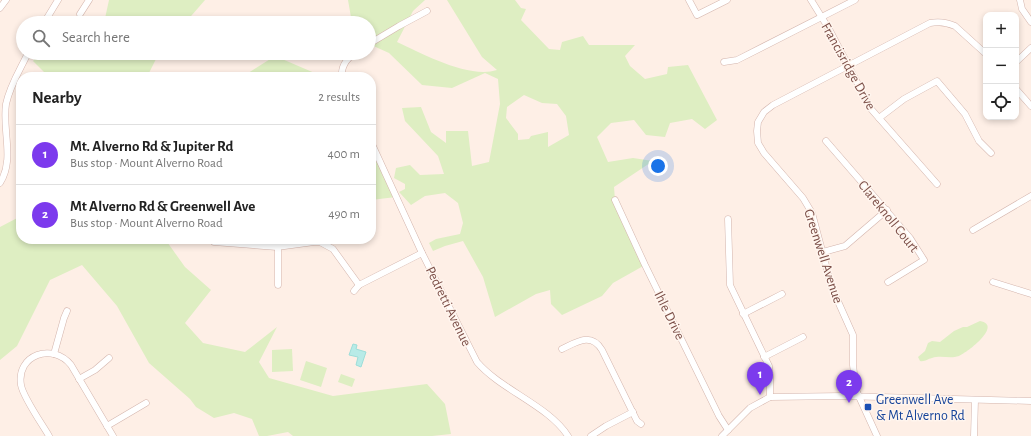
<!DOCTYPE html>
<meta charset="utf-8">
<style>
body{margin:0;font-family:"Alegreya Sans",sans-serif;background:#f6f6f6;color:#222}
.controls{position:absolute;right:12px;top:12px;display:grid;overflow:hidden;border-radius:8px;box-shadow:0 2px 6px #0003}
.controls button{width:36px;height:36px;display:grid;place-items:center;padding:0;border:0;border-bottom:1px solid #e0e0e0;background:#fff;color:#222;font:20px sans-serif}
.you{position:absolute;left:658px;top:166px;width:14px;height:14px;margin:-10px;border:3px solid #fff;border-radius:50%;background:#1a73e8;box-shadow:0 0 0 6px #1a73e833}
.badge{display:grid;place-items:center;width:26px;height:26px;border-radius:50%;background:#7c3aed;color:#fff;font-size:13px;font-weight:700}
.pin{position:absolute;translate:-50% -33px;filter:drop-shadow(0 1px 2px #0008)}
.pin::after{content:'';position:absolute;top:21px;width:14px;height:12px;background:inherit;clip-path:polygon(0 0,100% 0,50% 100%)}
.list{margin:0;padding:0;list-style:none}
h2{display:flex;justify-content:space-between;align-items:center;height:52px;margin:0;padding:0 16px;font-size:17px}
h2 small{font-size:13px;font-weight:400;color:#767676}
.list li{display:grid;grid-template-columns:26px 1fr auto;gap:12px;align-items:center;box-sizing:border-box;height:60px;padding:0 16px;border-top:1px solid #e0e0e0}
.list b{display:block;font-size:15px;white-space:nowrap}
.list p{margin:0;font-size:13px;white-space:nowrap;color:#767676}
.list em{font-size:13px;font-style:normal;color:#767676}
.icon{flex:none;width:22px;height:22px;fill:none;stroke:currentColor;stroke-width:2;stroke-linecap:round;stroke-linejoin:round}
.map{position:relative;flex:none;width:1031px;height:436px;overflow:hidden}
.search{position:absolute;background:#fff;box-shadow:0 2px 6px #0003;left:16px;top:16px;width:360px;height:44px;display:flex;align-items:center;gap:10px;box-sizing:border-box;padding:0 14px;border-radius:22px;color:#767676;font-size:15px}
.panel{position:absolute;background:#fff;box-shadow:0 2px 6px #0003;left:16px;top:72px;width:360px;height:172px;border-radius:16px}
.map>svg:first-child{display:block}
</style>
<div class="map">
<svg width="1031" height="436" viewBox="0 0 1031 436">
<rect width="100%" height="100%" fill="#feefe6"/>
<g fill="#deeec2" fill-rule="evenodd">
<polygon points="109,0 205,0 185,23 104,23"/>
<path d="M348,0h77l-12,11 -16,31c26,12 72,37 100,28l-15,-13 -35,-57h68l6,8 5,1 -5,11 28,29 11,1 2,-8 21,-6 6,9h46l-10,11 5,10 15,13 22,-5 1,-7 20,-2 29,55 -12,9 -13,-10 -22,4 -5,14 -19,-2 -12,-15 -23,3 -14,14 11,25 25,-4 20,3 -39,26 1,13 30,65 -32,18 -11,13 -40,19 -11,-11 -1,-14 -14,4 -41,23 -12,-40 -20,-36 -18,5 -12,5 -4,-8 7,-4 24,-5 3,-11 -5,-20 -13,-10 -20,3 -14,9 -12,-13 6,-3v-5l-11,-6 2,-10 14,-3 10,10 24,-1 -6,-18 -33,-35 -3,-13 19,-1 10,25 15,11v-12h22l4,35 17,-4 11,-58 -2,-25 -13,-6 -33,15 -30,-3 -33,-32 -20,-9v-21h-17zM524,95l18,8 15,1 9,12 3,19 -21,12v-15l-17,4 -2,3 -11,1v-6l-12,-16 1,-11z"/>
<polygon points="39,53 159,53 147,77 49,77 33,61"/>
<polygon points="275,56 324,77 242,77"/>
<polygon points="371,142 396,197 371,200"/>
<polygon points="21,216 21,239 165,239 185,267 211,290 185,323 203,343 245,352 277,327 259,362 269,378 333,396 427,384 445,404 451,434 432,436 293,436 288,432 267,436 259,436 252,419 234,413 214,418 196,407 190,399 149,363 117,306 82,265 50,280 17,346 0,360 0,227"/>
<path d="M980,321c23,4 -12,31 -21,35 -9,3 -18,-1 -27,2 -5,1 -7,4 -12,3l-2,-4 7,-6 3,-8 4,-2 8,1 14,-11 9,-4h4z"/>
<polygon points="292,349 293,371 272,372 272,350"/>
<polygon points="306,361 327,368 321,387 300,380"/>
<polygon points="341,374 355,379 352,387 338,382"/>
</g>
<polygon fill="#b8ebe7" stroke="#9dded9" points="353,344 357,345 356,349 366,352 361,367 356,365 358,357 349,355"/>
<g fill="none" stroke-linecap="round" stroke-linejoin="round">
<g stroke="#d4b5ad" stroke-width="7">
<g id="minor">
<polyline points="689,0 697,15 727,0"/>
<polyline points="811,0 829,29 871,109 937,184"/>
<polyline points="1020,0 1022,9 1031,22"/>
<polyline points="0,8 6,0"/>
<polyline points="80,14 89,0"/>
<polyline points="44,23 58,0"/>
<polyline points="369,44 399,26 427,11"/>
<polyline points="724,62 737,60 855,0"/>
<polyline points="1016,62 1031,48"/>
<path d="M342,77c-1,-10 4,-18 13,-24"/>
<polyline points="1016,89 1031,106"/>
<polyline points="879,118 904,99 937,81 965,114 979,141 991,153"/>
<polyline points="826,141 910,238 924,260 888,282"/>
<path d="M371,142l51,111 55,109c24,28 72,44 91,74"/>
<path d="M0,183c15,-24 2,-52 6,-79 4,-19 14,-34 22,-51"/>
<polyline points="615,200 645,265 719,416 728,430"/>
<polyline points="728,219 730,285 769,366 770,377 770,397"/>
<polyline points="973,230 1031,196"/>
<polyline points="214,242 277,247 314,242 320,242 333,249 359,285"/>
<polyline points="278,247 278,285"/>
<polyline points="823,252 845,246 887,210"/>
<polyline points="993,282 1031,294"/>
<polyline points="354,291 359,285 422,253"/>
<polyline points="743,314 782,294"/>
<path d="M562,349c15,-7 29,-17 40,1l35,71 4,3"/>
<polyline points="54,354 64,318 67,311"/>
<polyline points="764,357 803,337"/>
<polyline points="79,379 95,370 109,358"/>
<polyline points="107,426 146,403"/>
<path d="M49,436c-7,-12 -26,-39 -28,-51 -5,-30 31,-43 50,-20l42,71"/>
<polyline points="591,436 606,426 633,412"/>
<polyline points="722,436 750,408 770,397 843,396 1031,401"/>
<path d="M877,436l-21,-46 -3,-25v-30l-21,-47 -20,-75 -9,-15 -39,-45 -6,-10 -1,-12 1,-9 6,-10 9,-7 157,-82c9,-2 16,-1 25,3l31,28"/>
<polyline points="974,436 975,400"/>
</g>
</g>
<use href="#minor" stroke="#fff" stroke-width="6"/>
</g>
<rect fill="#1a4fb4" stroke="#fff5ee" stroke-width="1.5" x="864" y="403" width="8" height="8" rx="2"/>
<g text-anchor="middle" stroke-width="3" stroke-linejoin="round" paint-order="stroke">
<g font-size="14" fill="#7b4e47" stroke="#fff5ee">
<text transform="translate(849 66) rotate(61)" y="5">Francisridge Drive</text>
<text transform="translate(889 216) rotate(51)" y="5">Clareknoll Court</text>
<text transform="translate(824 256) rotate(72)" y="5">Greenwell Avenue</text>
<text transform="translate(449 306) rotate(64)" y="5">Pedretti Avenue</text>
<text transform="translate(670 315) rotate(64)" y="5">Ihle Drive</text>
</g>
<g font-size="14" fill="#164399" stroke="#fff5ee" text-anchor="start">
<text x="876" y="404">Greenwell Ave<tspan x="876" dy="16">&amp; Mt Alverno Rd</tspan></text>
</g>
</g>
</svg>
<div class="controls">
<button>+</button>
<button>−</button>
<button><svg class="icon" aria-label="locate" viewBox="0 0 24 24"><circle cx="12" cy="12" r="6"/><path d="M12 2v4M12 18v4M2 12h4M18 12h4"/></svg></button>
</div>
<div class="you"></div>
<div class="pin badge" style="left:760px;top:395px">1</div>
<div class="pin badge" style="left:849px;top:403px">2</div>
<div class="search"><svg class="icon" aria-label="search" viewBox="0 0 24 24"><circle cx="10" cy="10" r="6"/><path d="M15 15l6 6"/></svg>Search here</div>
<section class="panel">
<h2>Nearby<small>2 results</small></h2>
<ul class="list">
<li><span class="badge">1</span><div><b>Mt. Alverno Rd &amp; Jupiter Rd</b><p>Bus stop · Mount Alverno Road</p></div><em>400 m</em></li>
<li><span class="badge">2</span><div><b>Mt Alverno Rd &amp; Greenwell Ave</b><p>Bus stop · Mount Alverno Road</p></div><em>490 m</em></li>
</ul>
</section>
</div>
